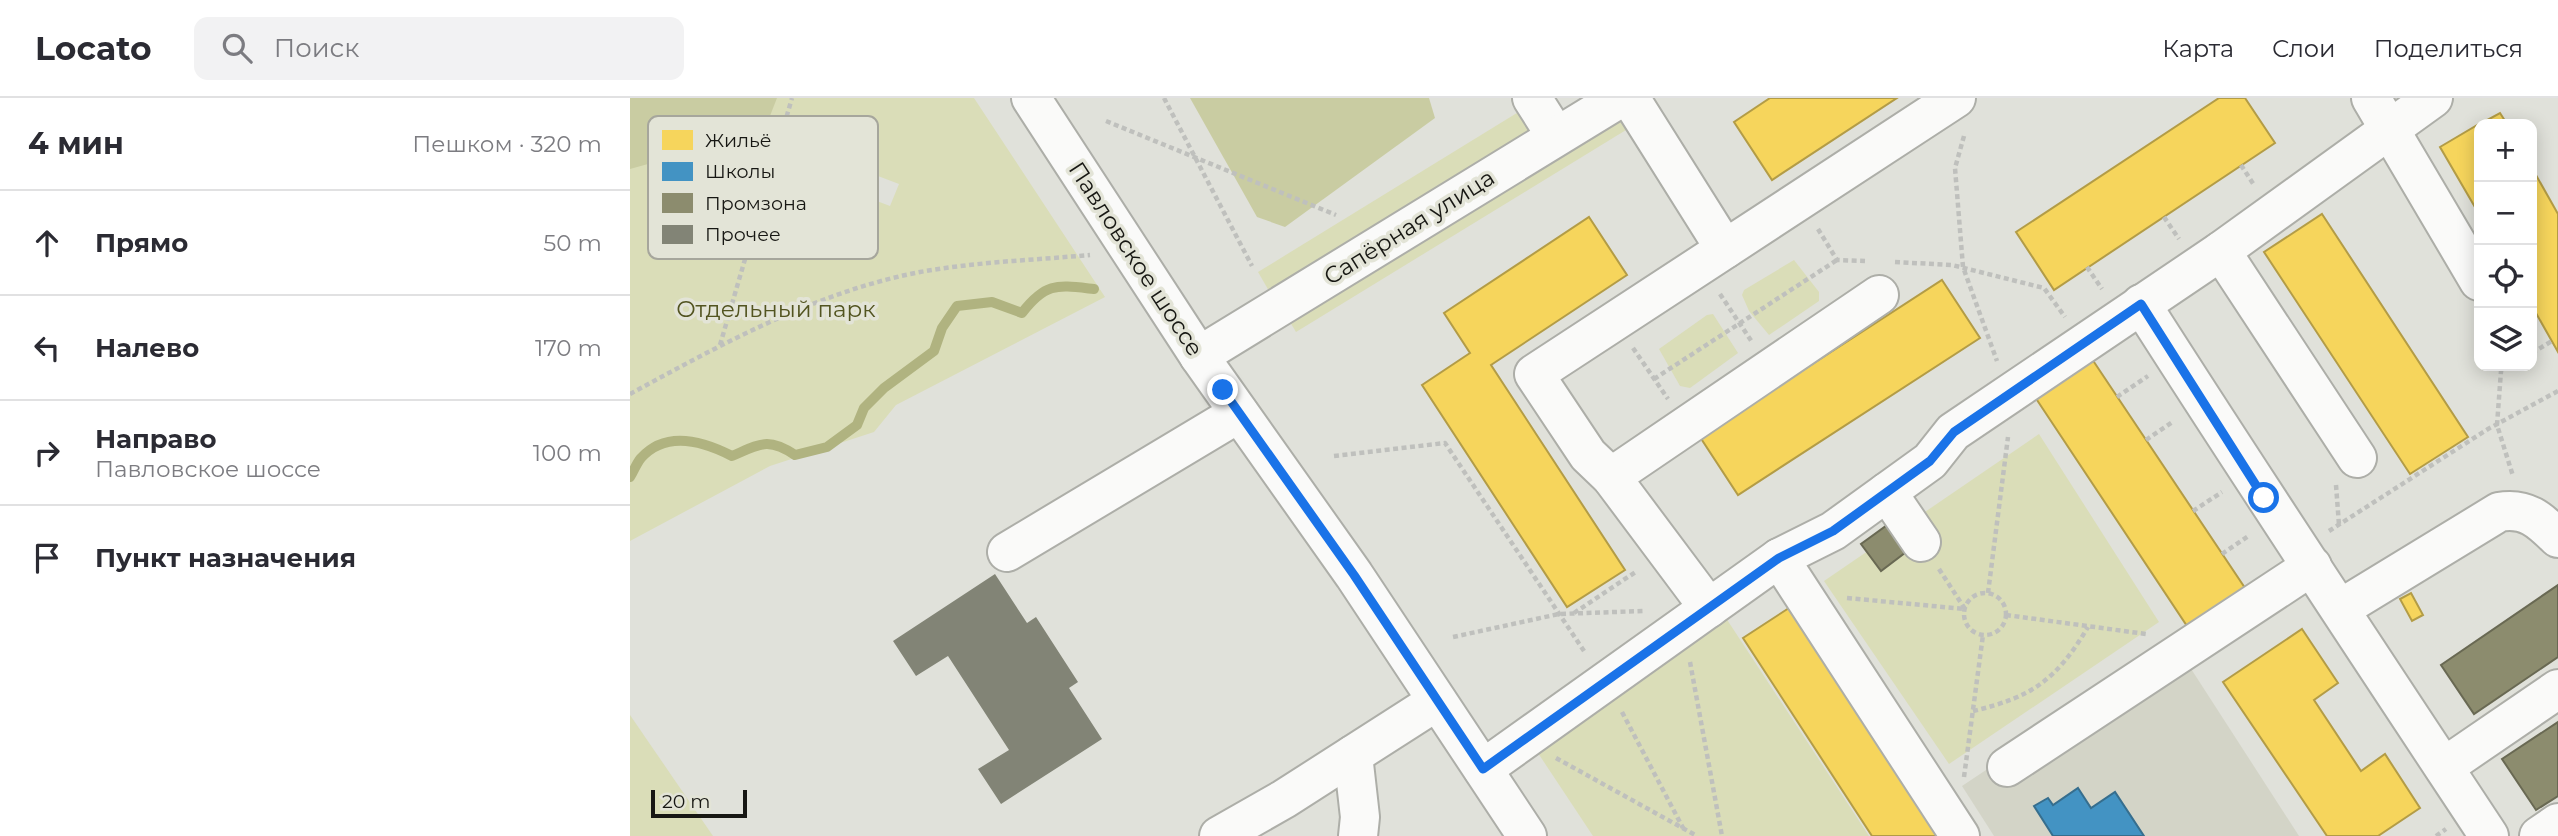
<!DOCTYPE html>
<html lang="ru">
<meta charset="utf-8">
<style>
body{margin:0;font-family:Montserrat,sans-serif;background:#f2f2f3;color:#2b2b33}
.controls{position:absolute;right:21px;top:21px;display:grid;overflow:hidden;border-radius:14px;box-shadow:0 4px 18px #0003}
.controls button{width:63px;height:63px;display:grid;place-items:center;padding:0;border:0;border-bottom:2px solid #e1e1e2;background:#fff;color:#2b2b33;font:35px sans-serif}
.scale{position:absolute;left:21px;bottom:18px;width:96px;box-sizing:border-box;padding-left:7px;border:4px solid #171713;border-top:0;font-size:19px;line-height:24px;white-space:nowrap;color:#171713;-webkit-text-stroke:5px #e3e4d7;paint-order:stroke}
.stop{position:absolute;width:21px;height:21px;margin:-16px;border:5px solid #1a73e8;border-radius:50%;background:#fff}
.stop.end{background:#1a73e8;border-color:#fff;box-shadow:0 2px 7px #0008}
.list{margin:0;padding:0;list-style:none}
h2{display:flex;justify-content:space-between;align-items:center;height:91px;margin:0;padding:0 28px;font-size:30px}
h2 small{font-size:23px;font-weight:400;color:#7c7c81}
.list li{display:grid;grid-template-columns:46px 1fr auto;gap:21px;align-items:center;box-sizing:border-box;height:105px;padding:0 28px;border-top:2px solid #e1e1e2}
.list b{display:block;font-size:26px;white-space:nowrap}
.list p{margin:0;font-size:23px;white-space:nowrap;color:#7c7c81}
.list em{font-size:23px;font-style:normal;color:#7c7c81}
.icon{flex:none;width:38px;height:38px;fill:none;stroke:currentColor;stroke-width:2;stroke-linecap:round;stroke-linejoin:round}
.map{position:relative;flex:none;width:1928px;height:738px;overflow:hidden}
header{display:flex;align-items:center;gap:42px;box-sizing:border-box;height:98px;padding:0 35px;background:#fff;border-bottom:2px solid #e1e1e2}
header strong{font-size:33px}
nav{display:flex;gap:38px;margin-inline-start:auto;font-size:24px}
.search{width:490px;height:63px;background:#f2f2f3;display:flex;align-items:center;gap:18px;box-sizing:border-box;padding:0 24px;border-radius:14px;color:#7c7c81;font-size:26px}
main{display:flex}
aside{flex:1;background:#fff}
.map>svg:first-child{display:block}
</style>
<header>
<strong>Locato</strong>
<div class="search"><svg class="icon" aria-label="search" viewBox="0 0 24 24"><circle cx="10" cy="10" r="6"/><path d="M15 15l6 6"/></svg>Поиск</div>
<nav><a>Карта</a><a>Слои</a><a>Поделиться</a></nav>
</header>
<main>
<aside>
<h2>4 мин<small>Пешком · 320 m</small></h2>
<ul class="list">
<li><svg class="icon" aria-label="ahead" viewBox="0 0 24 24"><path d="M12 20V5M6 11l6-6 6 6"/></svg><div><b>Прямо</b></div><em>50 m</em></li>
<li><svg class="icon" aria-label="left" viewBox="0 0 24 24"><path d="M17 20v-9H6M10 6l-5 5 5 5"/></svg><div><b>Налево</b></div><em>170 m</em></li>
<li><svg class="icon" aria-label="right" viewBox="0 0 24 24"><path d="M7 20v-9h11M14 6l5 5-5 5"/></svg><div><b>Направо</b><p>Павловское шоссе</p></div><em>100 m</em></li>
<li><svg class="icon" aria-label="arrive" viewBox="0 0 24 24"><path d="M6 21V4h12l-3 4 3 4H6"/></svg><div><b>Пункт назначения</b></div></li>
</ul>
</aside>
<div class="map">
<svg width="1928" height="738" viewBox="0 0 1928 738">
<rect width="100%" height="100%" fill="#e0e1da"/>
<polygon fill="#d3d4c7" points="1545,546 1669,738 1364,738 1332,688"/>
<g fill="#daddb8" fill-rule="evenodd">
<path d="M0,0h344l131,199 -209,108 -22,27 -104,34 -140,75zM248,78l21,8 -9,22 -21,-8z"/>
<polygon points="895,10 907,28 639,193 628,174"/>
<polygon points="989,22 996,32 666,234 660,224"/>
<polygon points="1164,162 1189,194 1189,203 1139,237 1119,213 1112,197 1114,192"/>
<polygon points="1083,216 1108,255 1060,290 1050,288 1029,251 1077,217"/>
<polygon points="1409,336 1529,524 1319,666 1194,483"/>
<polygon points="1092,514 1239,738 963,738 904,649"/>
<polygon points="0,617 83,738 0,738"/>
</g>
<g fill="#c9cca2">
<polygon points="0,0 147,0 100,120 63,111 43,59 0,71"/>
<polygon points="560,0 799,0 805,20 655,129 627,119"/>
</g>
<g fill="#f6d55c" stroke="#b39c46" stroke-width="2">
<polygon points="1140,0 1267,0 1142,82 1104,24"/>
<polygon points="1589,0 1615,0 1645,45 1424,192 1386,134"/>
<polygon points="1870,15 1877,26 1850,26"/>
<polygon points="1849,26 1849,116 1810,49"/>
<polygon points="1902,70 1928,116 1928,254 1902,208"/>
<polygon points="1692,116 1838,339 1780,376 1634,154"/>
<polygon points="959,119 997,177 861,267 995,472 937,509 792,287 840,255 814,215"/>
<polygon points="1312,182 1350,240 1108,397 1070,339"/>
<polygon points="1460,258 1619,496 1561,534 1403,296"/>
<polygon points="1781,495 1793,517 1782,523 1770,501"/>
<polygon points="1162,508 1320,738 1242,738 1113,540"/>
<polygon points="1672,531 1708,585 1684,602 1731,673 1755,656 1790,710 1748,738 1697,738 1593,584"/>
</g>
<polygon fill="#4393c3" stroke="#366e8e" stroke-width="2" points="1448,690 1461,710 1485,694 1514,738 1423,738 1404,708 1418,700 1423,707"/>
<g fill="#8c8c6e" stroke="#696953" stroke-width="2">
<polygon points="1260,425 1280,451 1251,473 1231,446"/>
<polygon points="1928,487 1928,559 1844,616 1811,567"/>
<polygon points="1928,624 1928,698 1906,712 1872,661"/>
</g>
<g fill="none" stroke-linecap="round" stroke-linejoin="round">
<path stroke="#b0b380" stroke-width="10" d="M0,379c4,-6 6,-13 11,-19 25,-28 62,-17 91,-2 28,-12 36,-19 63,-1l32,-8 30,-22 7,-17 20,-20 50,-37 8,-23 15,-22 35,-4 30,11c24,-31 35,-28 72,-24"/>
</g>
<polygon fill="#828476" points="365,476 397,525 406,519 448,584 439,590 472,641 371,706 348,671 379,652 318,558 286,578 263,543"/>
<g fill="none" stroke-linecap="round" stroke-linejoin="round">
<g stroke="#adaea8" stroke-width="42">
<g id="minor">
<polyline points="902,0 926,38"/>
<polyline points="1000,0 1095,151"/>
<polyline points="1741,0 1849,183"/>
<polyline points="1591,153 1727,360"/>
<path d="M1511,206c114,179 231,355 348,532"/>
<polyline points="569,258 990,0"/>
<polyline points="981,379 1249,197"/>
<polyline points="1257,394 1291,444"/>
<polyline points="377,454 609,315"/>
<polyline points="1149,460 1330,738"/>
<polyline points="1079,510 981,379 958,357 904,276 1326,0"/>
<path d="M1710,511l159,-97c27,-5 41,8 59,26"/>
<polyline points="723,657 730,719 728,738"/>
<polyline points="1377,669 1682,468"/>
<polyline points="1814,669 1928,591"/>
<polyline points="853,671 1149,460 1203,433 1300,363 1323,334 1591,153 1803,0"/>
<polyline points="589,738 654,701 807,603"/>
<polyline points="1909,738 1928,725"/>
</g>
</g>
<g stroke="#adaea8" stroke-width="42">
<polyline id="major" points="401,0 569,258 724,477 897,738"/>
</g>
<g stroke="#bfc0bd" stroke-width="4.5" stroke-dasharray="5 3.5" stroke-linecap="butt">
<polyline points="534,0 622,168"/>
<polyline points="476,23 706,117"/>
<polyline points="1334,38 1325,70 1333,169 1367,263"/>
<polyline points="1611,67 1624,87"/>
<polyline points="1534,119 1549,141"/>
<polyline points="1188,131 1207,162 1235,163"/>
<polyline points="1265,164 1322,167 1414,190 1435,219"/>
<polyline points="1457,169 1472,191"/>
<polyline points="1090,196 1122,244"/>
<polyline points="90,247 162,0"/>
<polyline points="1003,250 1038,301"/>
<polyline points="1902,255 1922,243"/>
<polyline points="1880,268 1871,273 1867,327 1883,378"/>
<polyline points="1024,281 1207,162"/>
<path d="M0,296c92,-50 186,-102 290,-122 55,-10 114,-12 170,-17"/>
<polyline points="1487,299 1518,278"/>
<polyline points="1516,342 1544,323"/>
<polyline points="704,358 815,345 956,556"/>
<polyline points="1706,387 1709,427"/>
<polyline points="1563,413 1592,394"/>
<polyline points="1699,433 1858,331 1928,293"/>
<polyline points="1592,456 1620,437"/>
<polyline points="1309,471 1335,511"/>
<polyline points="1358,495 1378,339"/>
<circle cx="1355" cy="516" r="21"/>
<polyline points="1217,500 1335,511"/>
<polyline points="944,515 1007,473"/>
<polyline points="1376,517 1516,536"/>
<polyline points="823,539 929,516 1013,513"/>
<polyline points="1060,564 1092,738"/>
<path d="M1343,613c60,-14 84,-32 115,-84"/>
<polyline points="992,614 1053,730"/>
<polyline points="926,660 1067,738"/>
<polyline points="1334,679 1353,537"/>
<polyline points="1806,738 1816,731"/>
</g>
<use href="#minor" stroke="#fafaf9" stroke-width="38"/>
<use href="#major" stroke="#fafaf9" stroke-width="38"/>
</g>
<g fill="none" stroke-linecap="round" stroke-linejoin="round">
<polyline stroke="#1a73e8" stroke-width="9" points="593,292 724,477 853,671 1149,460 1203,433 1300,363 1324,334 1511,206 1634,400"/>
</g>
<g text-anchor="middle" stroke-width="7" stroke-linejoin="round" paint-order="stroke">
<g font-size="23" fill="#171713" stroke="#e3e4d7">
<text transform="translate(779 129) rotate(-32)" y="8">Сапёрная улица</text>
<text transform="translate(506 161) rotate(57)" y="8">Павловское шоссе</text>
</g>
<g font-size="23" fill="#525420" stroke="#e3e4d7">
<text x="146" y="219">Отдельный парк</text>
</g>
</g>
<rect x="18" y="18" width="230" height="143" rx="10" fill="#e3e4d7" stroke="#a6a69c" stroke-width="2"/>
<rect x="32" y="32" width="31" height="20" fill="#f6d55c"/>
<rect x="32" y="64" width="31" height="19" fill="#4393c3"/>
<rect x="32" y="95" width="31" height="20" fill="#8c8c6e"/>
<rect x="32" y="127" width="31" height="19" fill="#828476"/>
<g font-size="19" fill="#171713">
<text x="75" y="49">Жильё</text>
<text x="75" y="80">Школы</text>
<text x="75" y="112">Промзона</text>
<text x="75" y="143">Прочее</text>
</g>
</svg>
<div class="controls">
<button>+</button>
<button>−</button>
<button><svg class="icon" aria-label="locate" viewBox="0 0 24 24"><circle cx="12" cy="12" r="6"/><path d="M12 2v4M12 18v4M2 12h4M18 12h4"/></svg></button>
<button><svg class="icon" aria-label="layers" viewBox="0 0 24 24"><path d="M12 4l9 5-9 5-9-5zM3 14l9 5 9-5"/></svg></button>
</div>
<div class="scale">20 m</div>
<div class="stop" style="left:1634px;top:400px"></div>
<div class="stop end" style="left:593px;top:292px"></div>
</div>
</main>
